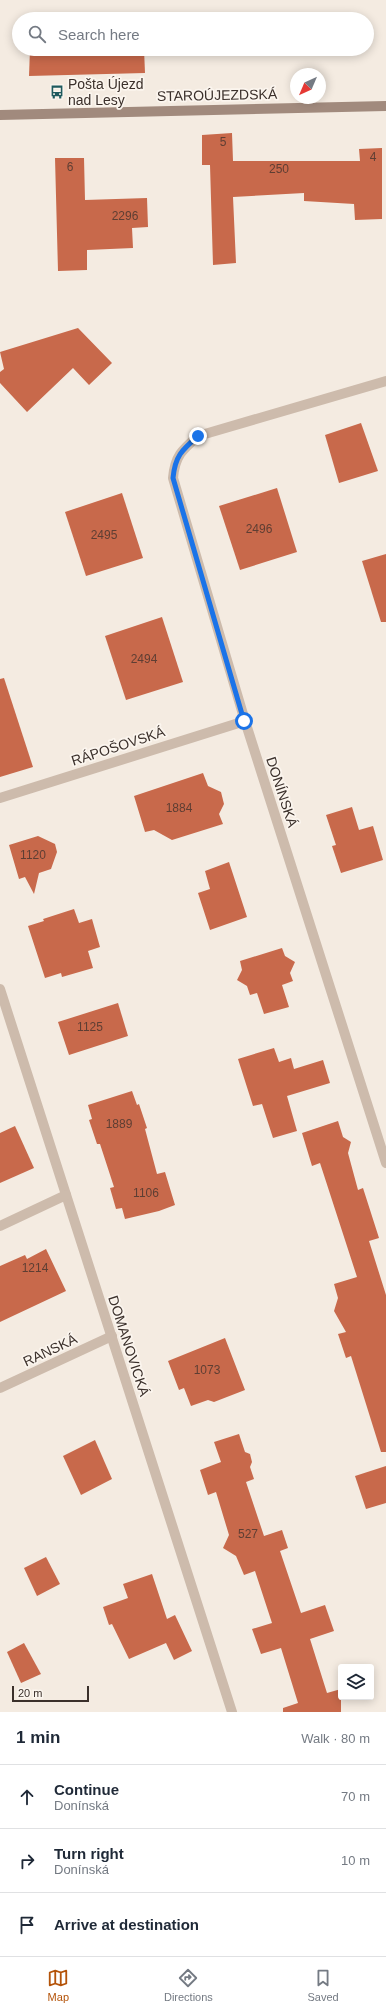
<!DOCTYPE html>
<meta charset="utf-8">
<style>
body{margin:0;font-family:Helvetica,sans-serif;background:#f6f6f7;color:#1f2937}
.controls{position:absolute;right:12px;bottom:12px;display:grid;overflow:hidden;border-radius:4px;box-shadow:0 2px 10px #0003}
.controls button{width:36px;height:36px;display:grid;place-items:center;padding:0;border:0;border-bottom:1px solid #e0e1e3;background:#fff;color:#1f2937;font:20px sans-serif}
.compass{position:absolute;left:290px;top:68px;width:36px;height:36px;border-radius:50%;background:#fff;box-shadow:0 2px 10px #0003;rotate:224deg}
.scale{position:absolute;left:12px;bottom:10px;width:77px;box-sizing:border-box;padding-left:4px;border:2px solid #3b302b;border-top:0;font-size:11px;line-height:14px;white-space:nowrap;color:#3b302b;-webkit-text-stroke:3px #fbf5ee;paint-order:stroke}
.stop{position:absolute;width:12px;height:12px;margin:-9px;border:3px solid #1a73e8;border-radius:50%;background:#fff}
.stop.end{background:#1a73e8;border-color:#fff;box-shadow:0 1px 4px #0008}
.list{margin:0;padding:0;list-style:none}
h2{display:flex;justify-content:space-between;align-items:center;height:52px;margin:0;padding:0 16px;font-size:17px}
h2 small{font-size:13px;font-weight:400;color:#747a83}
.list li{display:grid;grid-template-columns:26px 1fr auto;gap:12px;align-items:center;box-sizing:border-box;height:64px;padding:0 16px;border-top:1px solid #e0e1e3}
.list b{display:block;font-size:15px;white-space:nowrap}
.list p{margin:0;font-size:13px;white-space:nowrap;color:#747a83}
.list em{font-size:13px;font-style:normal;color:#747a83}
.icon{flex:none;width:22px;height:22px;fill:none;stroke:currentColor;stroke-width:2;stroke-linecap:round;stroke-linejoin:round}
.map{position:relative;flex:none;width:386px;height:1712px;overflow:hidden}
.search{position:absolute;background:#fff;box-shadow:0 2px 10px #0003;left:12px;right:12px;top:12px;height:44px;display:flex;align-items:center;gap:10px;box-sizing:border-box;padding:0 14px;border-radius:22px;color:#747a83;font-size:15px}
.sheet{height:244px;background:#fff}
nav{display:flex;justify-content:space-around;align-items:center;box-sizing:border-box;height:56px;border-top:1px solid #e0e1e3;background:#fff;font-size:11px;color:#747a83}
nav a{display:grid;justify-items:center;gap:2px}
nav .on{color:#b45309}
.map>svg:first-child{display:block}
</style>
<div class="map">
<svg width="386" height="1712" viewBox="0 0 386 1712">
<rect width="100%" height="100%" fill="#f4ebe1"/>
<g fill="#c8694b">
<polygon points="80,13 80,19 52,19 52,14"/>
<polygon points="30,49 144,49 145,73 29,76"/>
<polygon points="232,133 233,161 360,161 359,149 382,148 382,219 355,220 354,204 304,201 304,193 233,197 236,263 213,265 210,165 202,165 202,135"/>
<polygon points="55,158 84,158 85,200 147,198 148,227 132,228 133,248 87,250 87,270 58,271"/>
<polygon points="78,328 112,363 89,385 73,368 27,412 0,383 0,372 4,369 0,352"/>
<polygon points="361,423 378,471 339,483 325,435"/>
<polygon points="277,488 297,552 240,570 219,506"/>
<polygon points="122,493 143,558 86,576 65,512"/>
<polygon points="386,554 386,622 381,622 362,561"/>
<polygon points="162,617 183,682 126,700 105,636"/>
<polygon points="4,678 33,767 0,777 0,679"/>
<polygon points="203,773 208,786 221,792 224,804 219,814 223,824 172,840 154,830 145,832 134,796"/>
<polygon points="352,807 359,830 373,826 383,860 341,873 332,846 336,845 326,815"/>
<polygon points="38,836 55,844 57,852 51,869 39,873 34,894 25,877 19,879 9,845"/>
<polygon points="229,862 247,917 210,930 198,893 210,889 205,871"/>
<polygon points="74,909 79,923 92,919 100,947 88,951 93,968 62,977 61,973 45,978 28,926 44,921 43,919"/>
<polygon points="282,948 285,956 295,962 290,973 293,981 282,985 289,1007 264,1014 257,993 250,995 247,986 237,980 242,970 240,961"/>
<polygon points="118,1003 128,1036 69,1055 58,1022"/>
<polygon points="274,1048 279,1062 291,1058 294,1069 323,1060 330,1083 287,1096 297,1131 273,1138 262,1104 253,1106 238,1059"/>
<polygon points="132,1091 137,1105 139,1104 147,1128 145,1129 157,1174 165,1172 175,1205 159,1211 125,1219 122,1208 116,1209 110,1188 114,1187 100,1144 97,1144 89,1120 92,1119 88,1105"/>
<polygon points="338,1121 343,1137 351,1142 348,1153 358,1190 363,1188 379,1238 369,1241 386,1295 386,1452 381,1452 351,1356 346,1358 338,1334 346,1332 334,1311 338,1298 334,1284 357,1277 320,1163 312,1166 302,1133"/>
<polygon points="15,1126 34,1168 0,1183 0,1133"/>
<polygon points="46,1249 66,1291 0,1322 0,1266 25,1255 27,1259"/>
<polygon points="225,1338 245,1390 214,1402 208,1400 191,1406 184,1388 179,1390 168,1361"/>
<polygon points="239,1434 245,1452 250,1454 252,1462 250,1467 254,1479 246,1482 264,1536 282,1530 288,1548 280,1551 301,1613 325,1605 334,1631 310,1639 327,1693 341,1689 341,1712 283,1712 283,1708 298,1703 281,1648 261,1654 252,1629 272,1623 255,1571 244,1575 236,1556 223,1548 229,1535 216,1492 208,1495 200,1470 221,1462 214,1442"/>
<polygon points="95,1440 112,1479 81,1495 63,1456"/>
<polygon points="386,1466 386,1503 366,1509 355,1476"/>
<polygon points="46,1557 60,1584 37,1596 24,1568"/>
<polygon points="152,1574 167,1619 175,1615 192,1651 174,1660 166,1643 129,1659 112,1624 109,1625 103,1607 128,1598 123,1584"/>
<polygon points="24,1643 41,1674 21,1683 7,1652"/>
</g>
<g fill="none" stroke-linecap="round" stroke-linejoin="round">
<g stroke="#cdbbac" stroke-width="10">
<path d="M386,381l-188,55c-16,14 -23,20 -25,42l72,243 141,442"/>
<polyline points="0,798 245,721"/>
<polyline points="0,989 232,1712"/>
<polyline points="0,1226 66,1195"/>
<polyline points="0,1388 112,1336"/>
</g>
<polyline stroke="#a18a7d" stroke-width="10" points="0,115 386,106"/>
</g>
<g fill="none" stroke-linecap="round" stroke-linejoin="round">
<path stroke="#1a73e8" stroke-width="5" d="M198,436c-16,14 -23,20 -25,42l71,243"/>
</g>
<defs>
<g id="bus-bare" transform="scale(1.08)"><path d="M-5-6H5V4H4V6H2V4H-2V6H-4V4H-5ZM-3.5-4V0h7V-4ZM-3.5 1.2v1.5H-2V1.2ZM2 1.2v1.5H3.5V1.2Z" fill="#1f5a5e" stroke="#fbf5ee" stroke-width="2.5" paint-order="stroke"/></g>
</defs>
<g fill-rule="evenodd">
<use href="#bus-bare" x="57" y="92"/>
</g>
<g text-anchor="middle" stroke-width="3.5" stroke-linejoin="round" paint-order="stroke">
<g font-size="12" fill="#5e3e33">
<text x="223" y="146">5</text>
<text x="373" y="161">4</text>
<text x="70" y="171">6</text>
<text x="279" y="173">250</text>
<text x="125" y="220">2296</text>
<text x="259" y="533">2496</text>
<text x="104" y="539">2495</text>
<text x="144" y="663">2494</text>
<text x="179" y="812">1884</text>
<text x="33" y="859">1120</text>
<text x="90" y="1031">1125</text>
<text x="119" y="1128">1889</text>
<text x="146" y="1197">1106</text>
<text x="35" y="1272">1214</text>
<text x="207" y="1374">1073</text>
<text x="248" y="1538">527</text>
</g>
<g font-size="14" fill="#3b302b" stroke="#fbf5ee" text-anchor="start">
<text x="68" y="89">Pošta Újezd<tspan x="68" dy="16">nad Lesy</tspan></text>
</g>
<g font-size="14" fill="#3b302b" stroke="#fbf5ee">
<text transform="translate(217 95) rotate(-1)" y="5">STAROÚJEZDSKÁ</text>
<text transform="translate(118 746) rotate(-18)" y="5">RÁPOŠOVSKÁ</text>
<text transform="translate(282 792) rotate(72)" y="5">DONÍNSKÁ</text>
<text transform="translate(129 1346) rotate(72)" y="5">DOMANOVICKÁ</text>
<text transform="translate(50 1350) rotate(-25)" y="5">RANSKÁ</text>
</g>
</g>
</svg>
<div class="controls">
<button><svg class="icon" aria-label="layers" viewBox="0 0 24 24"><path d="M12 4l9 5-9 5-9-5zM3 14l9 5 9-5"/></svg></button>
</div>
<svg class="compass" viewBox="-18 -18 36 36"><path d="M0-13l5 13h-10z" fill="#e53935"/><path d="M0 13l5-13h-10z" fill="#747a83"/></svg>
<div class="scale">20 m</div>
<div class="stop" style="left:244px;top:721px"></div>
<div class="stop end" style="left:198px;top:436px"></div>
<div class="search"><svg class="icon" aria-label="search" viewBox="0 0 24 24"><circle cx="10" cy="10" r="6"/><path d="M15 15l6 6"/></svg>Search here</div>
</div>
<section class="sheet">
<h2>1 min<small>Walk · 80 m</small></h2>
<ul class="list">
<li><svg class="icon" aria-label="ahead" viewBox="0 0 24 24"><path d="M12 20V5M6 11l6-6 6 6"/></svg><div><b>Continue</b><p>Donínská</p></div><em>70 m</em></li>
<li><svg class="icon" aria-label="right" viewBox="0 0 24 24"><path d="M7 20v-9h11M14 6l5 5-5 5"/></svg><div><b>Turn right</b><p>Donínská</p></div><em>10 m</em></li>
<li><svg class="icon" aria-label="arrive" viewBox="0 0 24 24"><path d="M6 21V4h12l-3 4 3 4H6"/></svg><div><b>Arrive at destination</b></div></li>
</ul>
</section>
<nav>
<a class="on"><svg class="icon" aria-label="map" viewBox="0 0 24 24"><path d="M3 6l6-2 6 2 6-2v14l-6 2-6-2-6 2zM9 4v14M15 6v14"/></svg>Map</a>
<a><svg class="icon" aria-label="directions" viewBox="0 0 24 24"><path d="M12 3l9 9-9 9-9-9zM9 14v-3h6M13 9l2 2-2 2"/></svg>Directions</a>
<a><svg class="icon" aria-label="saved" viewBox="0 0 24 24"><path d="M7 4h10v16l-5-4-5 4z"/></svg>Saved</a>
</nav>
